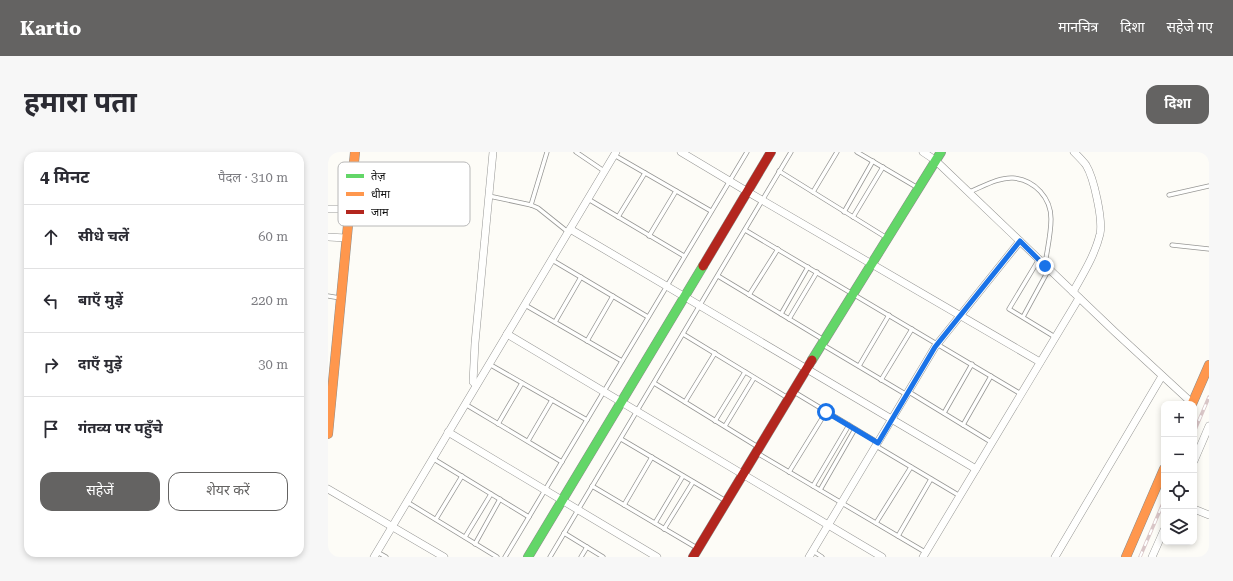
<!DOCTYPE html>
<html lang="hi">
<meta charset="utf-8">
<style>
body{margin:0;font-family:"Roboto Serif","Noto Sans Devanagari",serif;background:#f7f7f7;color:#2b2b33}
.controls{position:absolute;right:12px;bottom:12px;display:grid;overflow:hidden;border-radius:8px;box-shadow:0 2px 6px #0003}
.controls button{width:36px;height:36px;display:grid;place-items:center;padding:0;border:0;border-bottom:1px solid #e1e1e2;background:#fff;color:#2b2b33;font:20px sans-serif}
.stop{position:absolute;width:12px;height:12px;margin:-9px;border:3px solid #1a73e8;border-radius:50%;background:#fff}
.stop.end{background:#1a73e8;border-color:#fff;box-shadow:0 1px 4px #0008}
.list{margin:0;padding:0;list-style:none}
h2{display:flex;justify-content:space-between;align-items:center;height:52px;margin:0;padding:0 16px;font-size:17px}
h2 small{font-size:13px;font-weight:400;color:#7c7c81}
.list li{display:grid;grid-template-columns:26px 1fr auto;gap:12px;align-items:center;box-sizing:border-box;height:64px;padding:0 16px;border-top:1px solid #e1e1e2}
.list b{display:block;font-size:15px;white-space:nowrap}
.list em{font-size:13px;font-style:normal;color:#7c7c81}
.actions{display:flex;gap:8px;padding:12px 16px}
.actions a{flex:1;padding:9px 0;border:1px solid #646362;border-radius:12px;text-align:center;font-size:14px;color:#646362}
.actions .main{background:#646362;color:#fff}
.icon{flex:none;width:22px;height:22px;fill:none;stroke:currentColor;stroke-width:2;stroke-linecap:round;stroke-linejoin:round}
.map{position:relative;flex:none;width:881px;height:405px;overflow:hidden;border-radius:12px}
header{display:flex;align-items:center;gap:24px;box-sizing:border-box;height:56px;padding:0 20px;background:#646362;color:#fff}
header strong{font-size:19px}
nav{display:flex;gap:22px;margin-inline-start:auto;font-size:14px}
.intro{display:flex;align-items:center;justify-content:space-between;box-sizing:border-box;height:96px;padding:0 24px}
h1{margin:0;font-size:28px}
.button{padding:10px 18px;border-radius:12px;background:#646362;color:#fff;font-size:14px;font-weight:700}
main{display:flex;gap:24px;padding:0 24px}
aside{flex:1;background:#fff;border-radius:12px;box-shadow:0 2px 6px #0003}
.map>svg:first-child{display:block}
</style>
<header>
<strong>Kartio</strong>
<nav><a>मानचित्र</a><a>दिशा</a><a>सहेजे गए</a></nav>
</header>
<div class="intro"><h1>हमारा पता</h1><a class="button">दिशा</a></div>
<main>
<aside>
<h2>4 मिनट<small>पैदल · 310 m</small></h2>
<ul class="list">
<li><svg class="icon" aria-label="ahead" viewBox="0 0 24 24"><path d="M12 20V5M6 11l6-6 6 6"/></svg><div><b>सीधे चलें</b></div><em>60 m</em></li>
<li><svg class="icon" aria-label="left" viewBox="0 0 24 24"><path d="M17 20v-9H6M10 6l-5 5 5 5"/></svg><div><b>बाएँ मुड़ें</b></div><em>220 m</em></li>
<li><svg class="icon" aria-label="right" viewBox="0 0 24 24"><path d="M7 20v-9h11M14 6l5 5-5 5"/></svg><div><b>दाएँ मुड़ें</b></div><em>30 m</em></li>
<li><svg class="icon" aria-label="arrive" viewBox="0 0 24 24"><path d="M6 21V4h12l-3 4 3 4H6"/></svg><div><b>गंतव्य पर पहुँचे</b></div></li>
</ul>
<div class="actions"><a class="main">सहेजें</a><a>शेयर करें</a></div>
</aside>
<div class="map">
<svg width="881" height="405" viewBox="0 0 881 405">
<rect width="100%" height="100%" fill="#fdfcf7"/>
<g fill="none" stroke-linecap="round" stroke-linejoin="round">
<g stroke="#979795" stroke-width="5">
<g id="lane">
<polyline points="248,0 276,19"/>
<polyline points="529,0 590,36"/>
<polyline points="286,3 383,59"/>
<polyline points="451,19 559,86"/>
<polyline points="485,40 509,0"/>
<path d="M641,40c13,-5 30,-15 44,-14 22,2 38,20 38,41 0,15 -4,31 -6,46"/>
<polyline points="841,43 881,34"/>
<polyline points="161,44 203,53 210,56 240,80"/>
<polyline points="260,47 356,104"/>
<polyline points="203,53 219,0"/>
<polyline points="516,60 545,9"/>
<polyline points="290,65 317,21"/>
<polyline points="525,65 555,15"/>
<polyline points="417,78 693,242"/>
<polyline points="321,84 348,39"/>
<polyline points="844,93 881,97"/>
<polyline points="711,107 681,157 727,185"/>
<polyline points="224,108 320,165"/>
<polyline points="390,124 496,188"/>
<polyline points="421,143 450,97"/>
<polyline points="0,144 12,146"/>
<polyline points="197,153 294,209"/>
<polyline points="453,162 480,115"/>
<polyline points="695,165 721,117"/>
<polyline points="461,167 489,120"/>
<polyline points="227,170 253,125"/>
<polyline points="355,182 460,246"/>
<polyline points="259,189 285,144"/>
<polyline points="495,193 579,243"/>
<polyline points="161,212 259,268"/>
<polyline points="531,214 561,163"/>
<polyline points="553,228 584,177"/>
<polyline points="326,231 430,295"/>
<polyline points="466,240 549,290"/>
<polyline points="581,240 663,290"/>
<polyline points="357,250 387,201"/>
<polyline points="137,252 234,310"/>
<polyline points="616,261 644,212"/>
<polyline points="387,269 417,220"/>
<polyline points="170,272 194,231"/>
<polyline points="635,273 663,224"/>
<polyline points="397,274 426,226"/>
<polyline points="293,287 398,349"/>
<polyline points="200,289 224,248"/>
<polyline points="548,294 632,344"/>
<polyline points="429,301 597,400"/>
<polyline points="104,306 201,365"/>
<polyline points="461,320 498,260"/>
<polyline points="264,334 369,396"/>
<polyline points="485,334 521,273"/>
<polyline points="492,338 527,277"/>
<polyline points="79,350 169,405"/>
<polyline points="296,353 324,305"/>
<polyline points="108,367 134,324"/>
<polyline points="327,371 355,324"/>
<polyline points="548,371 583,315"/>
<polyline points="336,377 365,330"/>
<polyline points="236,381 275,405"/>
<polyline points="570,384 603,327"/>
<polyline points="137,385 163,342"/>
<polyline points="147,392 172,347"/>
<polyline points="485,399 494,405"/>
<polyline points="49,400 58,405"/>
<polyline points="177,405 419,0"/>
<polyline points="222,405 463,0"/>
<polyline points="253,405 259,395"/>
</g>
</g>
<g stroke="#979795" stroke-width="8">
<g id="street">
<polyline points="353,0 420,40 712,210"/>
<polyline points="595,0 607,8 787,180 864,251"/>
<polyline points="0,57 21,57"/>
<polyline points="242,77 648,317"/>
<polyline points="0,85 18,86"/>
<path d="M745,140c10,-18 22,-37 27,-58 3,-14 -6,-56 -14,-69 -3,-4 -8,-9 -12,-13"/>
<polyline points="179,182 554,405"/>
<polyline points="148,233 145,230 147,191 165,0"/>
<polyline points="120,280 329,405"/>
<polyline points="866,309 881,274"/>
<polyline points="0,337 116,405"/>
<polyline points="866,357 881,363"/>
<polyline points="46,405 288,0"/>
<polyline points="481,405 607,195 692,89"/>
<polyline points="595,405 751,146"/>
<polyline points="727,405 834,224"/>
<polyline points="824,405 836,378"/>
</g>
</g>
<g stroke="#8e8d8b" stroke-width="10">
<g id="fast">
<polyline points="484,208 613,0"/>
<polyline points="200,405 375,114"/>
</g>
</g>
<g stroke="#8e8d8b" stroke-width="10">
<g id="slow">
<polyline points="864,252 881,213"/>
<polyline points="0,282 27,0"/>
<polyline points="798,405 836,317"/>
</g>
</g>
<g stroke="#8e8d8b" stroke-width="10">
<g id="jam">
<polyline points="375,114 443,0"/>
<polyline points="365,405 484,208"/>
</g>
</g>
<use href="#lane" stroke="#fffffe" stroke-width="3.5"/>
<use href="#street" stroke="#fffffe" stroke-width="7"/>
<use href="#fast" stroke="#63d668" stroke-width="9"/>
<use href="#slow" stroke="#ff974d" stroke-width="9"/>
<use href="#jam" stroke="#b3261e" stroke-width="9"/>
<g stroke="#d9c6c7" stroke-width="3.5">
<g id="rail">
<polyline points="866,280 881,245"/>
<polyline points="812,405 836,349"/>
</g>
</g>
<use href="#rail" stroke="#fff" stroke-width="2" stroke-dasharray="6" stroke-linecap="butt"/>
</g>
<g fill="none" stroke-linecap="round" stroke-linejoin="round">
<polyline stroke="#1a73e8" stroke-width="5" points="498,260 550,291 607,195 692,89 717,114"/>
</g>
<rect x="10" y="10" width="132" height="64" rx="6" fill="#fff" stroke="#b8b8b8" stroke-width="1"/>
<rect x="18" y="22" width="18" height="4" fill="#63d668"/>
<rect x="18" y="40" width="18" height="4" fill="#ff974d"/>
<rect x="18" y="58" width="18" height="4" fill="#b3261e"/>
<g font-size="11" fill="#111">
<text x="43" y="28">तेज़</text>
<text x="43" y="46">धीमा</text>
<text x="43" y="64">जाम</text>
</g>
</svg>
<div class="controls">
<button>+</button>
<button>−</button>
<button><svg class="icon" aria-label="locate" viewBox="0 0 24 24"><circle cx="12" cy="12" r="6"/><path d="M12 2v4M12 18v4M2 12h4M18 12h4"/></svg></button>
<button><svg class="icon" aria-label="layers" viewBox="0 0 24 24"><path d="M12 4l9 5-9 5-9-5zM3 14l9 5 9-5"/></svg></button>
</div>
<div class="stop" style="left:498px;top:260px"></div>
<div class="stop end" style="left:717px;top:114px"></div>
</div>
</main>
